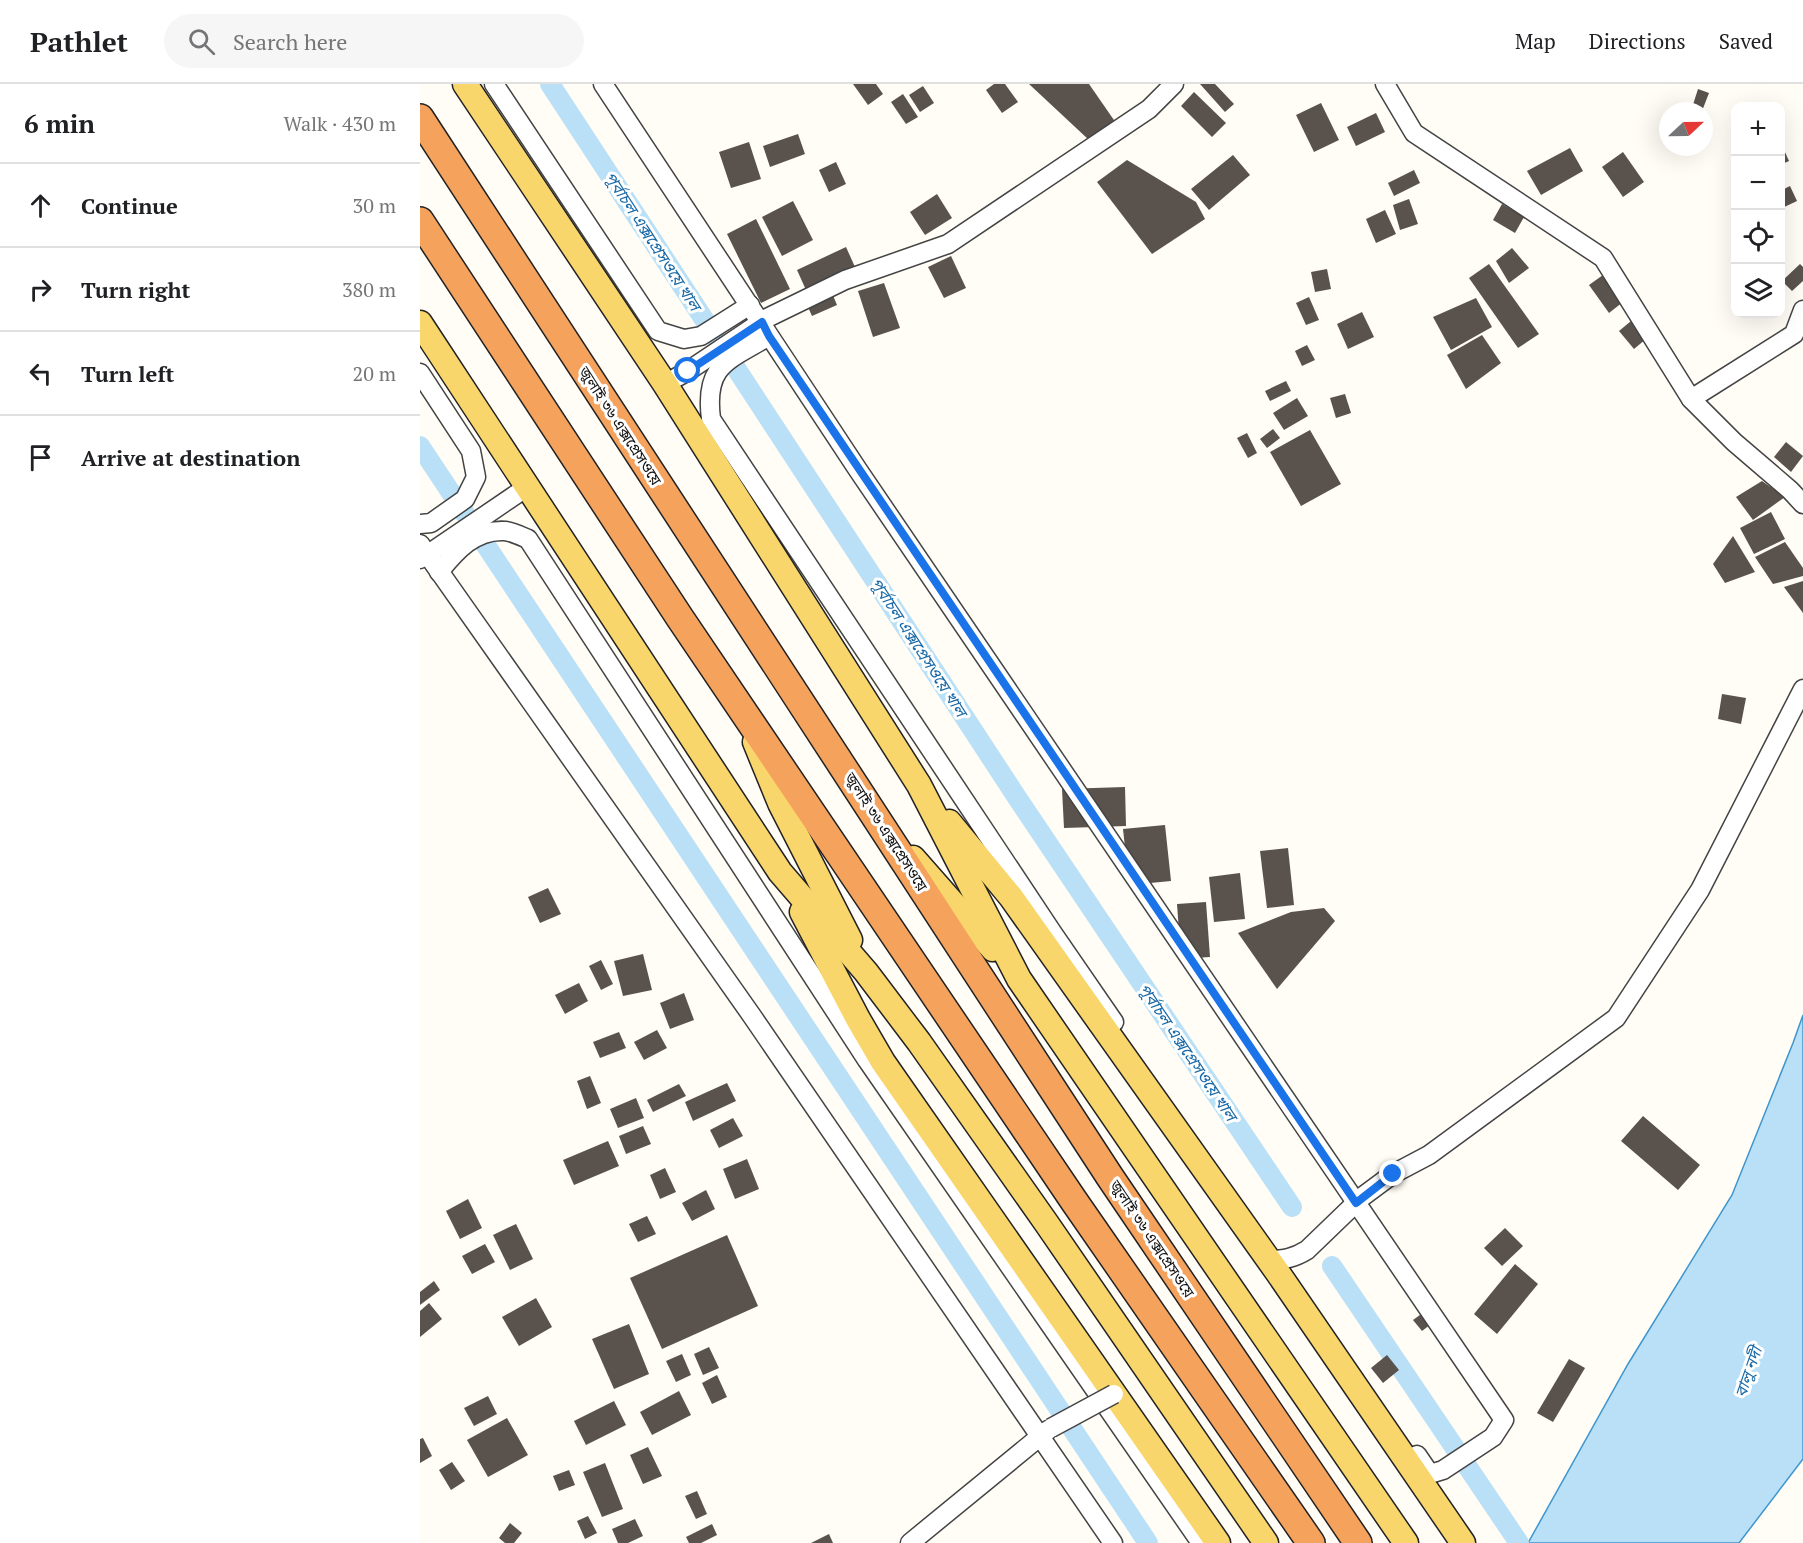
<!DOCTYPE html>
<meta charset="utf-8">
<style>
body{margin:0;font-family:"PT Serif","Noto Sans Bengali",serif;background:#f6f6f6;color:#202124}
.controls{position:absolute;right:18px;top:18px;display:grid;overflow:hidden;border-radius:12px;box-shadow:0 6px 24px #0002}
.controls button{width:54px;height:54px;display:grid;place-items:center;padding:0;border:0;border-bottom:2px solid #e0e0e0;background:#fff;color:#202124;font:30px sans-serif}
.compass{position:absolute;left:1239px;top:18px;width:54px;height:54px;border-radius:50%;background:#fff;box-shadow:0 6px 24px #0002;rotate:68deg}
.stop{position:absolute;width:18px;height:18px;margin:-14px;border:4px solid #1a73e8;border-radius:50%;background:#fff}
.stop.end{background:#1a73e8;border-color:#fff;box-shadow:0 2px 6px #0008}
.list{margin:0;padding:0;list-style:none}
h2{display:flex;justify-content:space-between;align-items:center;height:78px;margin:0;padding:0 24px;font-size:26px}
h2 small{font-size:20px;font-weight:400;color:#757577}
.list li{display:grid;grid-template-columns:39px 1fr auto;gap:18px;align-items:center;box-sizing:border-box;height:84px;padding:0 24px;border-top:2px solid #e0e0e0}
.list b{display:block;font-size:22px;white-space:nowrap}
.list em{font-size:20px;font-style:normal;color:#757577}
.icon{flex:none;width:33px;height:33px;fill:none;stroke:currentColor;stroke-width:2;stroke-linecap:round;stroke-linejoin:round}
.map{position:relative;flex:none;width:1383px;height:1459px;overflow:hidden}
header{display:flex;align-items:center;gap:36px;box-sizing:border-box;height:84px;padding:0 30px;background:#fff;border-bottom:2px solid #e0e0e0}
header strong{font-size:28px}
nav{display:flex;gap:33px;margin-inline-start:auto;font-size:21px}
.search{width:420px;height:54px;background:#f6f6f6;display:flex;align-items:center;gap:15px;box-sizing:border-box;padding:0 21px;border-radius:33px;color:#757577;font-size:22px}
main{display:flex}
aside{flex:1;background:#fff}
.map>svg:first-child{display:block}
</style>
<header>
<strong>Pathlet</strong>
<div class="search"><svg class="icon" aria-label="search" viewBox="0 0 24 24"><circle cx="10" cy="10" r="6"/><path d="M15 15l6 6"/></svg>Search here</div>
<nav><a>Map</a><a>Directions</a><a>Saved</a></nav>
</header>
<main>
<aside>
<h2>6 min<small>Walk · 430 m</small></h2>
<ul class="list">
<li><svg class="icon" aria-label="ahead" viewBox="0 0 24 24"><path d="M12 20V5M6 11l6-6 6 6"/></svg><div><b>Continue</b></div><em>30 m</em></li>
<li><svg class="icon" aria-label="right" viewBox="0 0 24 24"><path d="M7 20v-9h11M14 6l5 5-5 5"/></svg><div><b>Turn right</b></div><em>380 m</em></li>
<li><svg class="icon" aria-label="left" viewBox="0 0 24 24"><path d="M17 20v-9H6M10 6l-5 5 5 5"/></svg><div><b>Turn left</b></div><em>20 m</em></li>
<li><svg class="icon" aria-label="arrive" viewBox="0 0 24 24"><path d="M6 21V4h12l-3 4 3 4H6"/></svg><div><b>Arrive at destination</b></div></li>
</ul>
</aside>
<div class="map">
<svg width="1383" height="1459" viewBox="0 0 1383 1459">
<rect width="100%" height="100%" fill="#fffdf5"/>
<polygon fill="#b9e0f7" stroke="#3f96cf" stroke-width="1.5" points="1383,931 1383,1375 1319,1459 1108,1459 1208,1280 1312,1111 1373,959"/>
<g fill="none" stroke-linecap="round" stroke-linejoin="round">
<g stroke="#b9e0f7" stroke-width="20">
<polyline points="130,0 598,715 872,1123"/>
<polyline points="0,362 728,1459"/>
<polyline points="912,1182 1099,1459"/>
</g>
</g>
<g fill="#5a524d">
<polygon points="433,0 456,0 463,10 448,21"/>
<polygon points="574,0 585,0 598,18 582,29 566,6"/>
<polygon points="609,0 669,0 696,39 669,56"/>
<polygon points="780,0 795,0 814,20 805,28"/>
<polygon points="503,2 514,19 500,28 489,11"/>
<polygon points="1278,5 1289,9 1282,27 1271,27"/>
<polygon points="774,8 806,39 792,53 761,22"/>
<polygon points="483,10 498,33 486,40 471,18"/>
<polygon points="901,19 919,56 894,68 876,31"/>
<polygon points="956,29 965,48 936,62 927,43"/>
<polygon points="378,50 385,70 350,83 343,62"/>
<polygon points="1360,57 1369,77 1360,81"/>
<polygon points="329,58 341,95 311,104 299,68"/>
<polygon points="1150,64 1163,87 1121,111 1107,87"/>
<polygon points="1203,68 1224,98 1203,113 1182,83"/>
<polygon points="813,71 830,91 789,126 771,105"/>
<polygon points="707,76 776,118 785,135 732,170 677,98"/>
<polygon points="416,78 426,100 409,108 399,86"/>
<polygon points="994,86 1000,99 974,112 968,99"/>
<polygon points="1370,102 1377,117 1360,125 1360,107"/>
<polygon points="517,110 532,134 505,151 490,128"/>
<polygon points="989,115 998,140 980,146 973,121"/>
<polygon points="373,117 393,156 362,172 342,133"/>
<polygon points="1082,120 1104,133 1095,149 1073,136"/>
<polygon points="965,126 976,150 956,159 946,135"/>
<polygon points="336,135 370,205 341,219 307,150"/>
<polygon points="426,163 435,183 386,206 377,186"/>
<polygon points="1092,164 1109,184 1089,199 1076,177"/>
<polygon points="531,172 546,204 524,214 508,183"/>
<polygon points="1069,180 1119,250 1098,264 1049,194"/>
<polygon points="1380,180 1383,183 1383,197 1372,207 1362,197"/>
<polygon points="907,185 911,205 895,208 891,188"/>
<polygon points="1183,191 1203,218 1189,229 1169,201"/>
<polygon points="464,199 480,244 453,253 438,207"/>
<polygon points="412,209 417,221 392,232 387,221"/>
<polygon points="889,213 899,236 886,241 876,219"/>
<polygon points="1056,214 1072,243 1031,266 1013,233"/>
<polygon points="942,228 954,253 928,265 917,240"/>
<polygon points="1211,237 1226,255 1214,265 1199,247"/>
<polygon points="1062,251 1081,279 1046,305 1027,271"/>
<polygon points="887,261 895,276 882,282 875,267"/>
<polygon points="866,297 871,307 850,317 845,307"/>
<polygon points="925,310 931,329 916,334 910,314"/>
<polygon points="877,314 888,332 864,346 853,329"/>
<polygon points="853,345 860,354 847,364 840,355"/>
<polygon points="890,346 921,400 881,422 850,368"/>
<polygon points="827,349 837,369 828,374 817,354"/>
<polygon points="1366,358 1383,372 1371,388 1354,373"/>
<polygon points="1342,397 1365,413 1333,436 1316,413"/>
<polygon points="1351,428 1365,455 1334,470 1320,444"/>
<polygon points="1313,452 1335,488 1305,499 1293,480"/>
<polygon points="1365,458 1383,484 1383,492 1353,500 1335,473"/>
<polygon points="1383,497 1383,529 1364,503"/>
<polygon points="1302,610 1326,614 1321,640 1298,635"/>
<polygon points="705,703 706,742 644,744 642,705"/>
<polygon points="745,741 751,797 709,801 703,745"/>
<polygon points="868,764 874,821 847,824 840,767"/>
<polygon points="820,789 825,835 794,838 789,793"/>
<polygon points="128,804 141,830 120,839 108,813"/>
<polygon points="786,818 790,873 761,875 757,820"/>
<polygon points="904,824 915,837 857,905 818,849 871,828"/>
<polygon points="223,870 232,906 203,912 194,877"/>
<polygon points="181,876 193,900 181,906 169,882"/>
<polygon points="159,899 168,917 145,930 135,911"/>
<polygon points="264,909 274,936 250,945 240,919"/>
<polygon points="237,946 247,964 224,976 214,958"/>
<polygon points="199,948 206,964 180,974 173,958"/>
<polygon points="170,992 181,1019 167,1025 157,997"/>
<polygon points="307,999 316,1017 273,1037 265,1018"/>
<polygon points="259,1000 266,1012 233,1028 227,1016"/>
<polygon points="216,1014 224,1034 198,1044 190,1025"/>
<polygon points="1223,1032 1280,1081 1258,1106 1201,1057"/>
<polygon points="313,1034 323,1052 299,1064 290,1046"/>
<polygon points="223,1042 231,1060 206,1070 199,1052"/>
<polygon points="188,1057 199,1082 154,1101 143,1076"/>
<polygon points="327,1075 339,1105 315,1115 303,1085"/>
<polygon points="245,1084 256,1108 240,1115 230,1091"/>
<polygon points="286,1106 295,1125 272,1137 262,1119"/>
<polygon points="48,1115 62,1144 40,1155 26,1127"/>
<polygon points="227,1132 236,1150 218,1158 209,1140"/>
<polygon points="96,1140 113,1175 90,1186 73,1151"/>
<polygon points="1085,1144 1103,1162 1082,1182 1064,1164"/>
<polygon points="307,1151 338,1222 242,1265 210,1194"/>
<polygon points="65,1160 75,1178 52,1190 42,1172"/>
<polygon points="1095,1180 1118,1200 1077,1250 1054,1230"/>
<polygon points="14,1197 20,1206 0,1221 0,1208"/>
<polygon points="116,1214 132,1243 99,1262 82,1233"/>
<polygon points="9,1219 22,1235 0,1253 0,1227"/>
<polygon points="1015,1220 1023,1231 1002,1247 993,1236"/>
<polygon points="209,1240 229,1290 194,1305 172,1255"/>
<polygon points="289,1263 299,1284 283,1291 274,1270"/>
<polygon points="262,1270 271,1291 256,1298 246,1277"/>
<polygon points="967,1271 979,1286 963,1299 951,1284"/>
<polygon points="1149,1275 1165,1284 1133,1338 1117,1329"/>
<polygon points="297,1291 307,1313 292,1320 282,1299"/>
<polygon points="259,1307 271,1331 232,1351 220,1328"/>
<polygon points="68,1312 77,1330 54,1342 44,1324"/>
<polygon points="194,1317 206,1341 166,1361 154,1337"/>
<polygon points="87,1334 108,1371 68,1393 47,1356"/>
<polygon points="3,1354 12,1372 0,1379 0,1355"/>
<polygon points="228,1363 242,1392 223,1400 210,1371"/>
<polygon points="32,1378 45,1397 31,1406 19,1386"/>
<polygon points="185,1379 203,1425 182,1433 163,1388"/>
<polygon points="149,1386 155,1401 139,1407 133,1392"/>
<polygon points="277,1407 287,1430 276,1435 265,1412"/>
<polygon points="168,1432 177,1449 165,1455 157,1437"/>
<polygon points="215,1435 223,1452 208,1459 198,1459 192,1445"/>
<polygon points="90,1439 102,1449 94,1459 85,1459 79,1454"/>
<polygon points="292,1440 297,1451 281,1459 269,1459 266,1453"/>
<polygon points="409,1450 413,1459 391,1459"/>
</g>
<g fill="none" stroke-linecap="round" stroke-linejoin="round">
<g stroke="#444" stroke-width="21">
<g id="minor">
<polyline points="74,0 238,247 264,255 281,252 330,221"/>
<polyline points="183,0 438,386 1084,1336 1073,1353 1023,1386 1010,1390 997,1371"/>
<polyline points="965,0 994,49 1183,174 1271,315 1314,358 1370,406 1383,420"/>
<path d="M349,252c-41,25 -65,28 -58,83l341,513 62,90"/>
<polyline points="0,289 51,367 56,393 45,415 11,439 0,440"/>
<polyline points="245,300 268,287 347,234 425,196 528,160 729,25 754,0"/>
<polyline points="1271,315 1374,250 1383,226"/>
<polyline points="0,460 332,932 693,1459"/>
<polyline points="0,475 7,471 107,403"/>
<path d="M19,488c17,-21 36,-43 66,-41 8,1 16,5 23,8l339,521 334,483"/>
<path d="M849,1176c15,0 25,-2 38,-10l55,-53 31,-23 36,-19 187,-137 84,-128 103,-201"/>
<polyline points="490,1459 628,1346"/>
</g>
</g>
<g stroke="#222" stroke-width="27">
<g id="major">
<polyline points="45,0 245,300 499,701 599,895 986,1459"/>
<polyline points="0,239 360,788 446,888 499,958 627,1140 846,1459"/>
<polyline points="335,658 360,719 430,856"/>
<polyline points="529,738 591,813 858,1189 1043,1459"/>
<polyline points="493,774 573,865"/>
<polyline points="382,828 438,935 463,978 798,1459"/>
</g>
</g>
<g stroke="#222" stroke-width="30">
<g id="highway">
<polyline points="0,34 690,1093 938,1459"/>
<polyline points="0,137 260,534 654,1117 891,1459"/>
</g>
</g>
<use href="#minor" stroke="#fff" stroke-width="18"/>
<use href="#major" stroke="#f9d66b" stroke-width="24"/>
<use href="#highway" stroke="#f5a25d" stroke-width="27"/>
<g stroke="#444" stroke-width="21" stroke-linecap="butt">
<polyline id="minor-bridge" points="631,1344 694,1310"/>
</g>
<use href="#minor-bridge" stroke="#fff" stroke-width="18"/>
</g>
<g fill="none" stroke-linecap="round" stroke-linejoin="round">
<polyline stroke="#1a73e8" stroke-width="8" points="268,287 342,238 349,252 936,1119 973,1090"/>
</g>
<g text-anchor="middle" stroke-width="6" stroke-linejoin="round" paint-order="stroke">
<g font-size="15" fill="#111" stroke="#fff">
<text transform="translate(200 342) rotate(57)" y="5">জুলাই ৩৬ এক্সপ্রেসওয়ে</text>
<text transform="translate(466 748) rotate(57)" y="5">জুলাই ৩৬ এক্সপ্রেসওয়ে</text>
<text transform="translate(732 1155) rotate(56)" y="5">জুলাই ৩৬ এক্সপ্রেসওয়ে</text>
</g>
<g font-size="16" font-style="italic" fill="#1768a6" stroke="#fff">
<text transform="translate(233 157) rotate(57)" y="6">পূর্বাচল এক্সপ্রেসওয়ে খাল</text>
<text transform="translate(499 563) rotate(57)" y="6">পূর্বাচল এক্সপ্রেসওয়ে খাল</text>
<text transform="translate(768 968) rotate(56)" y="6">পূর্বাচল এক্সপ্রেসওয়ে খাল</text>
<text transform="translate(1328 1288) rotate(-71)" y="6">বালু নদী</text>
</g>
</g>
</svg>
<div class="controls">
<button>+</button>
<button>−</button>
<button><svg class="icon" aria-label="locate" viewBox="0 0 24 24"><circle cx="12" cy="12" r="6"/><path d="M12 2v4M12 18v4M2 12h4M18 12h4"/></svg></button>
<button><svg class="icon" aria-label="layers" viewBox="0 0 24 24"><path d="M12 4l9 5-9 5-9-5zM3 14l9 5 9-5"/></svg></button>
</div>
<svg class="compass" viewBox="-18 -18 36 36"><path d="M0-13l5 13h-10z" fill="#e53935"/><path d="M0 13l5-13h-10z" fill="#757577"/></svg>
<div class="stop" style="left:268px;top:287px"></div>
<div class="stop end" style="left:973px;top:1090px"></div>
</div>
</main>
